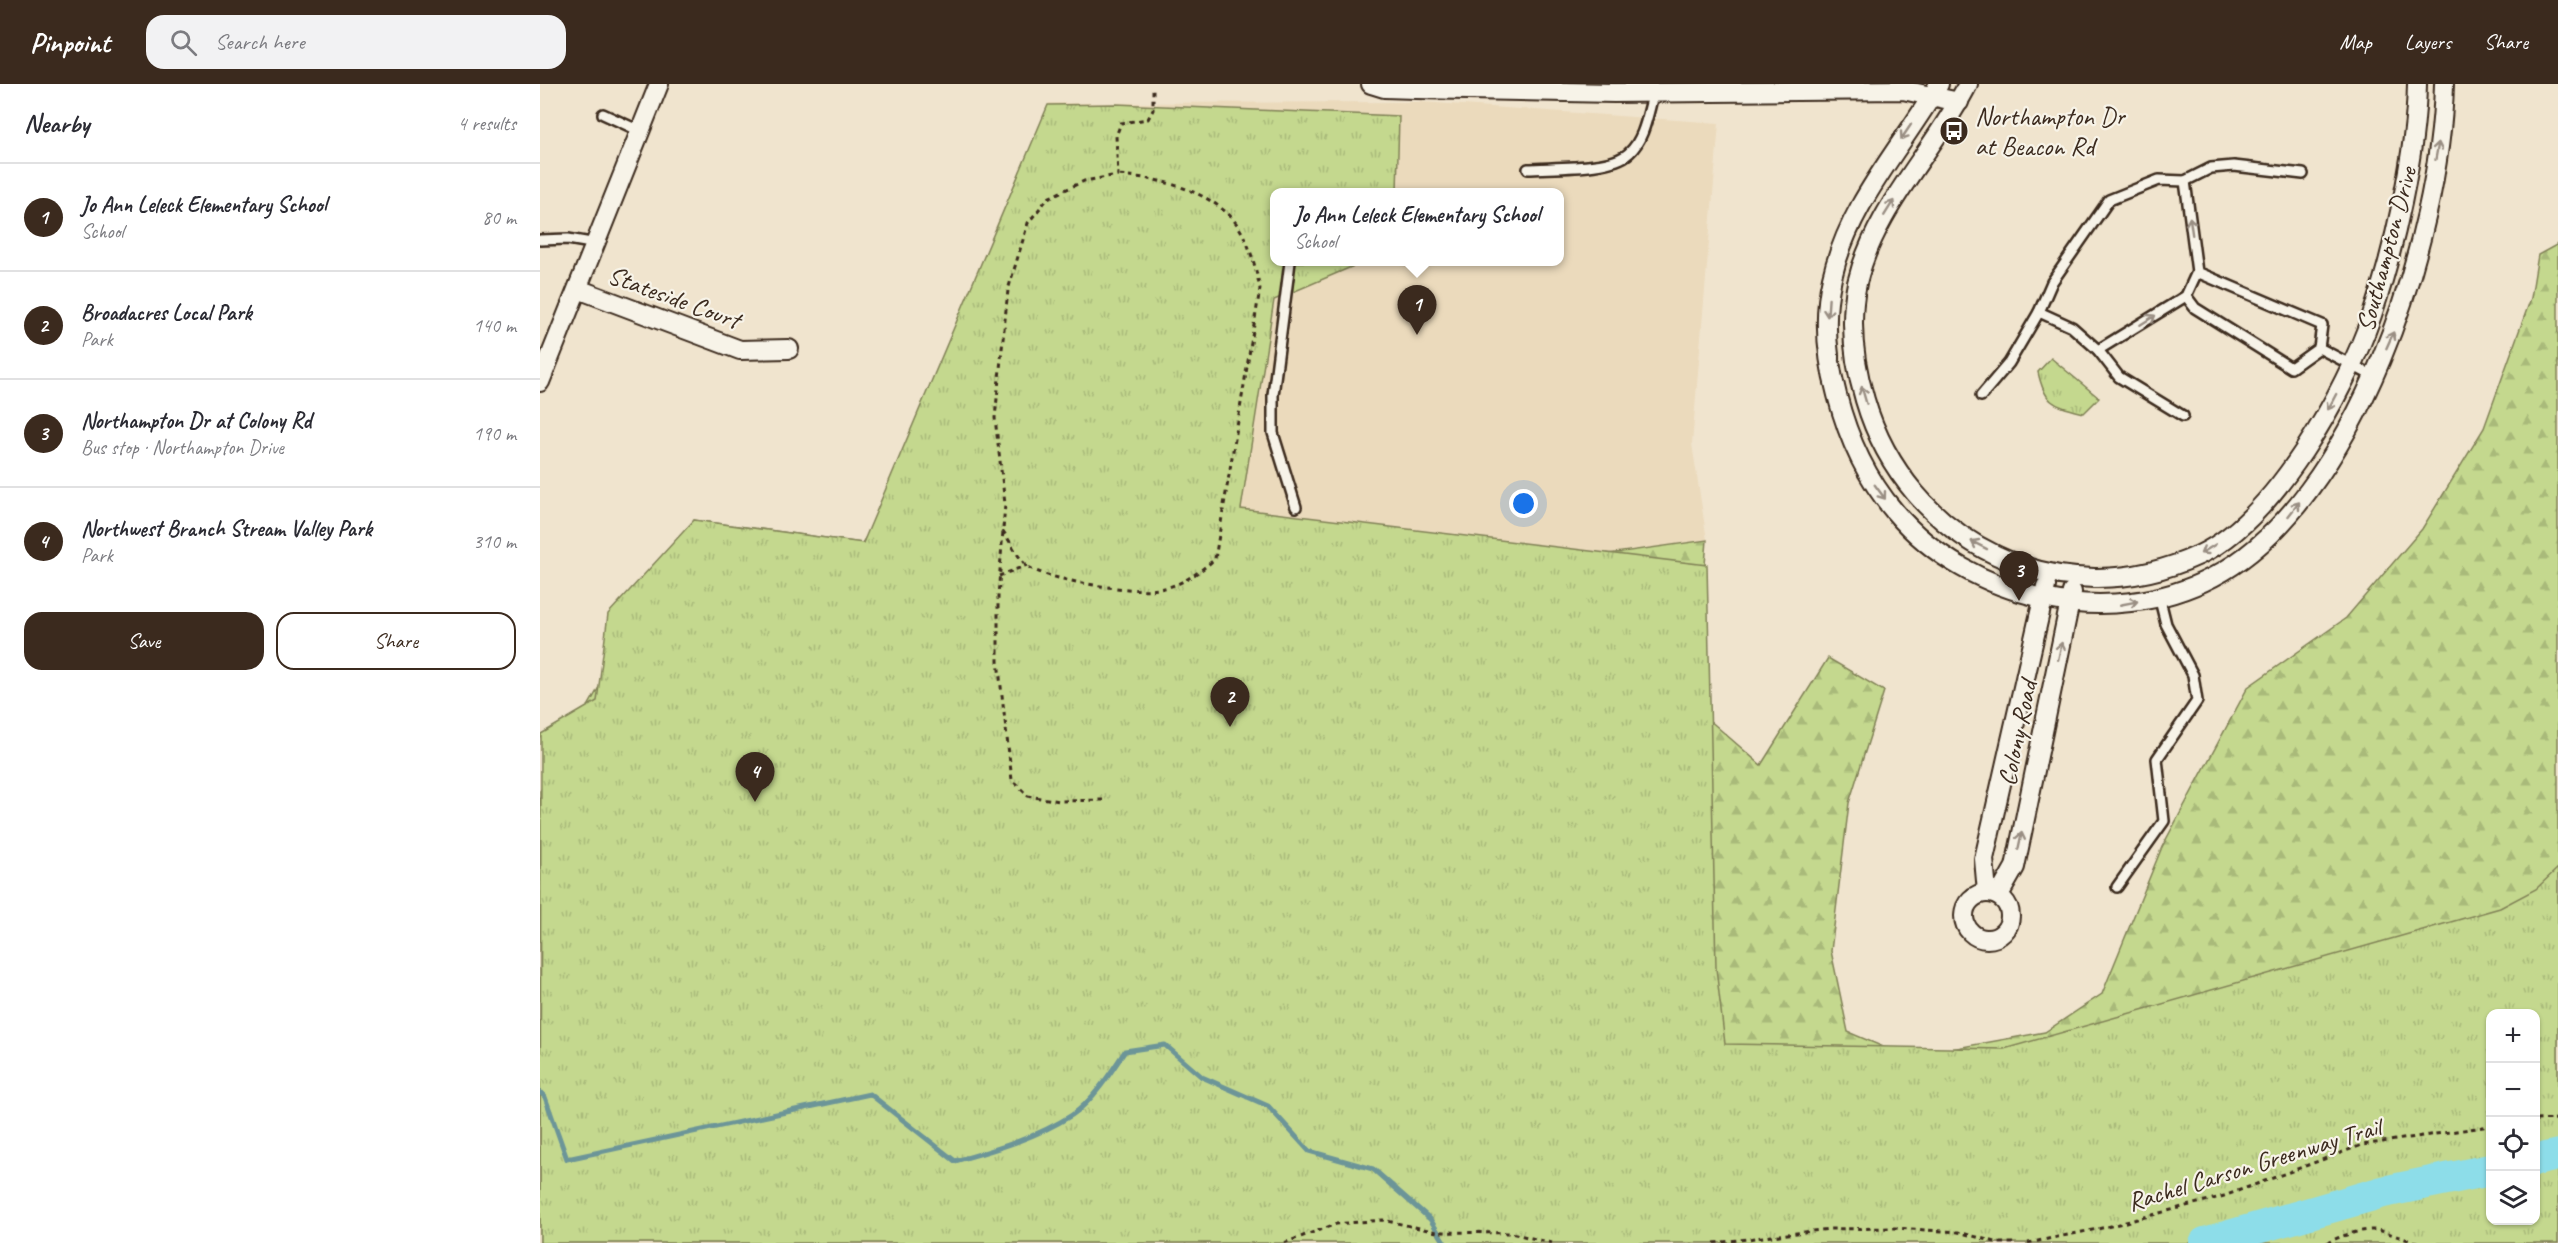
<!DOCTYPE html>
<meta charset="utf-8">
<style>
body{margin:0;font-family:Caveat,sans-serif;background:#f2f2f3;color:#2b2b33}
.controls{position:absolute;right:18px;bottom:18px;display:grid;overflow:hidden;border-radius:12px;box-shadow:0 2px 4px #0004}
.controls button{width:54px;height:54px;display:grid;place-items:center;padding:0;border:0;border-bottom:2px solid #e1e1e2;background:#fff;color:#2b2b33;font:30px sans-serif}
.you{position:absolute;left:984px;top:420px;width:21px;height:21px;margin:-15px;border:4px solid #fff;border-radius:50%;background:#1a73e8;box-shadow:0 0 0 9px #1a73e833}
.badge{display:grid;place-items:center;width:39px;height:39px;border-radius:50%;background:#3b2a1e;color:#fff;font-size:20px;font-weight:700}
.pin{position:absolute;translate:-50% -50px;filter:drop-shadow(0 2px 3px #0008)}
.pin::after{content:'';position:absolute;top:32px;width:21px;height:18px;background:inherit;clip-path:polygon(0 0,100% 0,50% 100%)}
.popup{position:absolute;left:730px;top:104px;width:294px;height:78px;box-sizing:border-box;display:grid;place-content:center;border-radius:12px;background:#fff;filter:drop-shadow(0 2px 4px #0005);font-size:20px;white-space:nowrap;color:#7c7c81}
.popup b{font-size:22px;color:#2b2b33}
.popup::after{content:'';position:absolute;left:50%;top:100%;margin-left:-12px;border:12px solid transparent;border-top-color:#fff}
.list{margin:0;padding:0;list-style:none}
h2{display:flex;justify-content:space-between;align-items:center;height:78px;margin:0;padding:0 24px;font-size:26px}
h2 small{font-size:20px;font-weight:400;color:#7c7c81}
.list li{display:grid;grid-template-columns:39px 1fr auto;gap:18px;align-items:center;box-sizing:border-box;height:108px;padding:0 24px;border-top:2px solid #e1e1e2}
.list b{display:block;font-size:22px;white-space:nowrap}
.list p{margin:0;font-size:20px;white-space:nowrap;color:#7c7c81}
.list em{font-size:20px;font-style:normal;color:#7c7c81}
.actions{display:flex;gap:12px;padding:18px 24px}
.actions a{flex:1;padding:14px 0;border:2px solid #3b2a1e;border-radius:18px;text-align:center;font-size:21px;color:#3b2a1e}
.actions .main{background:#3b2a1e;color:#fff}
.icon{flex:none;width:33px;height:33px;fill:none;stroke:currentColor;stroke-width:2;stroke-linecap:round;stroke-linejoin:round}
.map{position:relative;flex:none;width:2018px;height:1159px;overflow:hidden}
header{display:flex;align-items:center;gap:36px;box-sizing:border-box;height:84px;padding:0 30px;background:#3b2a1e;color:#fff}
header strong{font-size:28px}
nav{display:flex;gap:33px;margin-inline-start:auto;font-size:21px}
.search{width:420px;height:54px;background:#f2f2f3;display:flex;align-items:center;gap:15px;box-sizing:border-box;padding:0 21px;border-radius:18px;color:#7c7c81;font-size:22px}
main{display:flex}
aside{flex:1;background:#fff}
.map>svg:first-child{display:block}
</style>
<header>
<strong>Pinpoint</strong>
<div class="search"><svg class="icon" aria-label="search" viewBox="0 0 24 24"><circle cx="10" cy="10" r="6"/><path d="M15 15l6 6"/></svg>Search here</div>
<nav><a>Map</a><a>Layers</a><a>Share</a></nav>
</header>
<main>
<aside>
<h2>Nearby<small>4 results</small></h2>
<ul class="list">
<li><span class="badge">1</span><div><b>Jo Ann Leleck Elementary School</b><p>School</p></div><em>80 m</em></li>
<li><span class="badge">2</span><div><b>Broadacres Local Park</b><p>Park</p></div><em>140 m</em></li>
<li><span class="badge">3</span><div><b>Northampton Dr at Colony Rd</b><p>Bus stop · Northampton Drive</p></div><em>190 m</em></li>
<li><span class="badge">4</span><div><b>Northwest Branch Stream Valley Park</b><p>Park</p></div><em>310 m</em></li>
</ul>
<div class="actions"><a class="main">Save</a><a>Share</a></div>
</aside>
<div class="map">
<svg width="2018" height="1159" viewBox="0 0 2018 1159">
<defs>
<pattern id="forest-firs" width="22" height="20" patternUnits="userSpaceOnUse" patternTransform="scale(1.5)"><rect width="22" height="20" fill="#c4d88e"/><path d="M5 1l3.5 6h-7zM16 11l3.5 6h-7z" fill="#a9ba7a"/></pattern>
<pattern id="park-tufts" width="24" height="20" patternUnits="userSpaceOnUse" patternTransform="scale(1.5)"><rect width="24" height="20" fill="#c4d88e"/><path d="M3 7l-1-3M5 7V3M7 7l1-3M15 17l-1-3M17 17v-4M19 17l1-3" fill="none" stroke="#a9ba7a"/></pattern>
</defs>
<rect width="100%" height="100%" fill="#f0e4ce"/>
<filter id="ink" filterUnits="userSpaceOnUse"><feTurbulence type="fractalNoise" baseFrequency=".0167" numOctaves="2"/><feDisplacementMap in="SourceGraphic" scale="12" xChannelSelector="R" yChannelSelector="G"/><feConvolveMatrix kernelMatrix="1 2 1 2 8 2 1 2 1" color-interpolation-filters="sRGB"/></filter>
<g filter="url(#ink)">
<path fill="#ebdabc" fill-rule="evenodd" d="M881,18l298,21 -27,321 15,96 -277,39 -483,-70 17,-207 85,-199zM734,109h286v69h-286z"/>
<path fill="url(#forest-firs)" stroke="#808156" stroke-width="1.5" fill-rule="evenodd" d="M2018,160v999h-2018v-452l154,-271 168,23 60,-89 508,125 277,-39 -8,98 9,81 53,46 67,-107 56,33 -35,112 -18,148 17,81 59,25 138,-25 57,-38 60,-147 86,-160 98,-69 76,-89 62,-101 47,-130 7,-43zM1950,930h46v206h-46z"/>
<g fill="url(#park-tufts)" stroke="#808156" stroke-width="1.5" fill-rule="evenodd">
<path d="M576,20l283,12 -2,76 -123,1v69h89l-89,38 -33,209 466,56 9,403 9,76 279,5 496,-141 36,-19 22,-21v375h-2018l1,-509 56,-33 11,-87 86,-94 169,23 185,-438zM1950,930h46v206h-46z"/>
<path d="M1511,274l48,40 -15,15c-31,-8 -39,-9 -46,-41z"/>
</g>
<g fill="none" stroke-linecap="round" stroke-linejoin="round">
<path stroke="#6c9598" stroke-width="5" d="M0,1008l5,5 22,62 303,-65 85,67c40,-11 81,-23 117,-46 20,-13 40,-44 53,-64l40,-6 37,32 66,29 41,45 64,18 57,50 15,24"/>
<g stroke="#8ddde9" stroke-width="32">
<polyline points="1996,1076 2018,1071"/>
<polyline points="1665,1159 1843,1108 1950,1086"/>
</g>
<g stroke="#3b2a1e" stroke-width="14">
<g id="lane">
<polyline points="63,30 100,47"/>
<path d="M988,85c25,-2 83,1 101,-16 16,-14 19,-42 25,-61"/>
<polyline points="0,156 28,155 57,160"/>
<polyline points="750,178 733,311 733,349 756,423"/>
<polyline points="1646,212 1655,224 1751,284 1779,264 1782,241 1657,188"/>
<polyline points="1779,264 1833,292"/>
<polyline points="1558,266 1646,212 1657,188 1645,97"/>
<polyline points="1441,312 1469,279 1499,228"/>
<polyline points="1643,332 1579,293 1558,266 1532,243 1499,228 1512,198 1569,116 1619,96 1645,97 1671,84 1694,82 1763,90"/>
<polyline points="1577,803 1624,737 1617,675 1657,617 1653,591 1626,540 1619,512"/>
</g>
</g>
<g stroke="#3b2a1e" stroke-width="22">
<g id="street">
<polyline points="831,0 844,4 876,5 1074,9 1363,6 1419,18"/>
<path d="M1399,0c-38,65 -90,119 -107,194 -9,38 -5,80 5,117 11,43 29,83 58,117 75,89 215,119 318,65 143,-74 228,-342 231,-493"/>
<path d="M1428,0c-34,68 -93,123 -111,199 -8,39 -3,80 8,117 42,143 196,219 334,155 76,-36 146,-162 173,-240 22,-65 44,-162 45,-231"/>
<polyline points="38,205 200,266 249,265"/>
<polyline points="0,298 119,0"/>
<polyline points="1447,808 1444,775 1506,502"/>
<circle cx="1447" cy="832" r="23"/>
<polyline points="1459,811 1475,783 1532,508"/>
</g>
</g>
<g stroke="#3b2a1e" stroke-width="3" stroke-dasharray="4.5 4.5" stroke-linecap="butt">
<path d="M463,447c7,10 15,27 24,35 20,15 107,27 132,23 22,-3 39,-16 56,-30l45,-270c-5,-25 -13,-58 -33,-76 -29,-26 -72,-35 -109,-38"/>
<polyline points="459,492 487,481"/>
<polyline points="563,716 520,717 488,712 472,696 458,577 458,513 465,420 455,334 468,206 488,139 508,114 544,97 578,91 576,52 581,39 608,35 613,26 613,3"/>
<polyline points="1996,1036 2018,1035"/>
<polyline points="744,1159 796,1140 843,1136 897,1148 971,1149 1012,1159"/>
<polyline points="1174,1159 1289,1145 1355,1144 1418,1148 1459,1159 1475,1159"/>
<polyline points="1488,1159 1567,1143 1684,1112 1822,1061 1950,1042"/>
<path d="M1787,1159c13,-7 39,-16 54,-12 15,4 26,10 41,12"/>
</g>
<use href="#lane" stroke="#f7f3e8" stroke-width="9"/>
<use href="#street" stroke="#f7f3e8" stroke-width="18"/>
</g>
<defs><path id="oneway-shaft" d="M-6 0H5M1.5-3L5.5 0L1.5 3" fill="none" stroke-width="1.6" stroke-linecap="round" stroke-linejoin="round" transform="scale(1.5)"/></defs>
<g stroke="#998e83">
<use href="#oneway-shaft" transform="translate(1366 48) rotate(124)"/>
<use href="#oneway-shaft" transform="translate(1897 67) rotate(-80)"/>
<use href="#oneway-shaft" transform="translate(1349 124) rotate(-58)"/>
<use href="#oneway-shaft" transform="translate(1651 142) rotate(-98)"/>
<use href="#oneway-shaft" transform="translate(1288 224) rotate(94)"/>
<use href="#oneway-shaft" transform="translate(1608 236) rotate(-32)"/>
<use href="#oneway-shaft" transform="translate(1850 256) rotate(-66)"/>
<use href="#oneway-shaft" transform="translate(1324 311) rotate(-106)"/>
<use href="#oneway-shaft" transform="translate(1792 318) rotate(118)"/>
<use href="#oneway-shaft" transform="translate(1340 408) rotate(54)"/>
<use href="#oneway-shaft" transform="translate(1754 425) rotate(-52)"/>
<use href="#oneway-shaft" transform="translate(1439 461) rotate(-153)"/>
<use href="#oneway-shaft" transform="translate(1668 465) rotate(148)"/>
<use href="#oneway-shaft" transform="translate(1589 519) rotate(-11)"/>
<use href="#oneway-shaft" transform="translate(1520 567) rotate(-78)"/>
<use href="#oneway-shaft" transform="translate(1480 757) rotate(-78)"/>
</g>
</g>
<defs>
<g id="bus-disc" transform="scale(1.5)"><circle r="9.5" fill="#3b2a1e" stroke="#f7f3e8"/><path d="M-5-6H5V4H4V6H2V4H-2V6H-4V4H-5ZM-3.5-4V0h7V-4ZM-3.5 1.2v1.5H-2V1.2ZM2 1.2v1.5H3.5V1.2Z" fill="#fff"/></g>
</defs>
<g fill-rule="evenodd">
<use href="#bus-disc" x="1414" y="47"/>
</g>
<g text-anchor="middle" stroke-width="4.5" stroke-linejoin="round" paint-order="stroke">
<g font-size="26" fill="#3b2a1e" stroke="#f7f3e8" text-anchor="start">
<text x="1435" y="41">Northampton Dr<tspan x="1435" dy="30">at Beacon Rd</tspan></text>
</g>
<g font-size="26" fill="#3b2a1e" stroke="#f7f3e8">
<text transform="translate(1846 165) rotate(-75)" y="9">Southampton Drive</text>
<text transform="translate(134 213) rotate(20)" y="9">Stateside Court</text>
<text transform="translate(1477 649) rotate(-78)" y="9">Colony Road</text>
<text transform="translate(1714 1080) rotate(-17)" y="9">Rachel Carson Greenway Trail</text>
</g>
</g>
</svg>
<div class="controls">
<button>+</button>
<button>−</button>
<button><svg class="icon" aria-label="locate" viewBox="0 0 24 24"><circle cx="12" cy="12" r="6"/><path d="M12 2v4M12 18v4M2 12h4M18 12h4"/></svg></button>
<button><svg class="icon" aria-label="layers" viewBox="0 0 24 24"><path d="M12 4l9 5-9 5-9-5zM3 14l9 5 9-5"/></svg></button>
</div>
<div class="you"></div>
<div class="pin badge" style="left:877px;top:251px">1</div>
<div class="popup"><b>Jo Ann Leleck Elementary School</b>School</div>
<div class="pin badge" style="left:690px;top:643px">2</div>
<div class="pin badge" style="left:1479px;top:517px">3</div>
<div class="pin badge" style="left:215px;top:718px">4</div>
</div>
</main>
